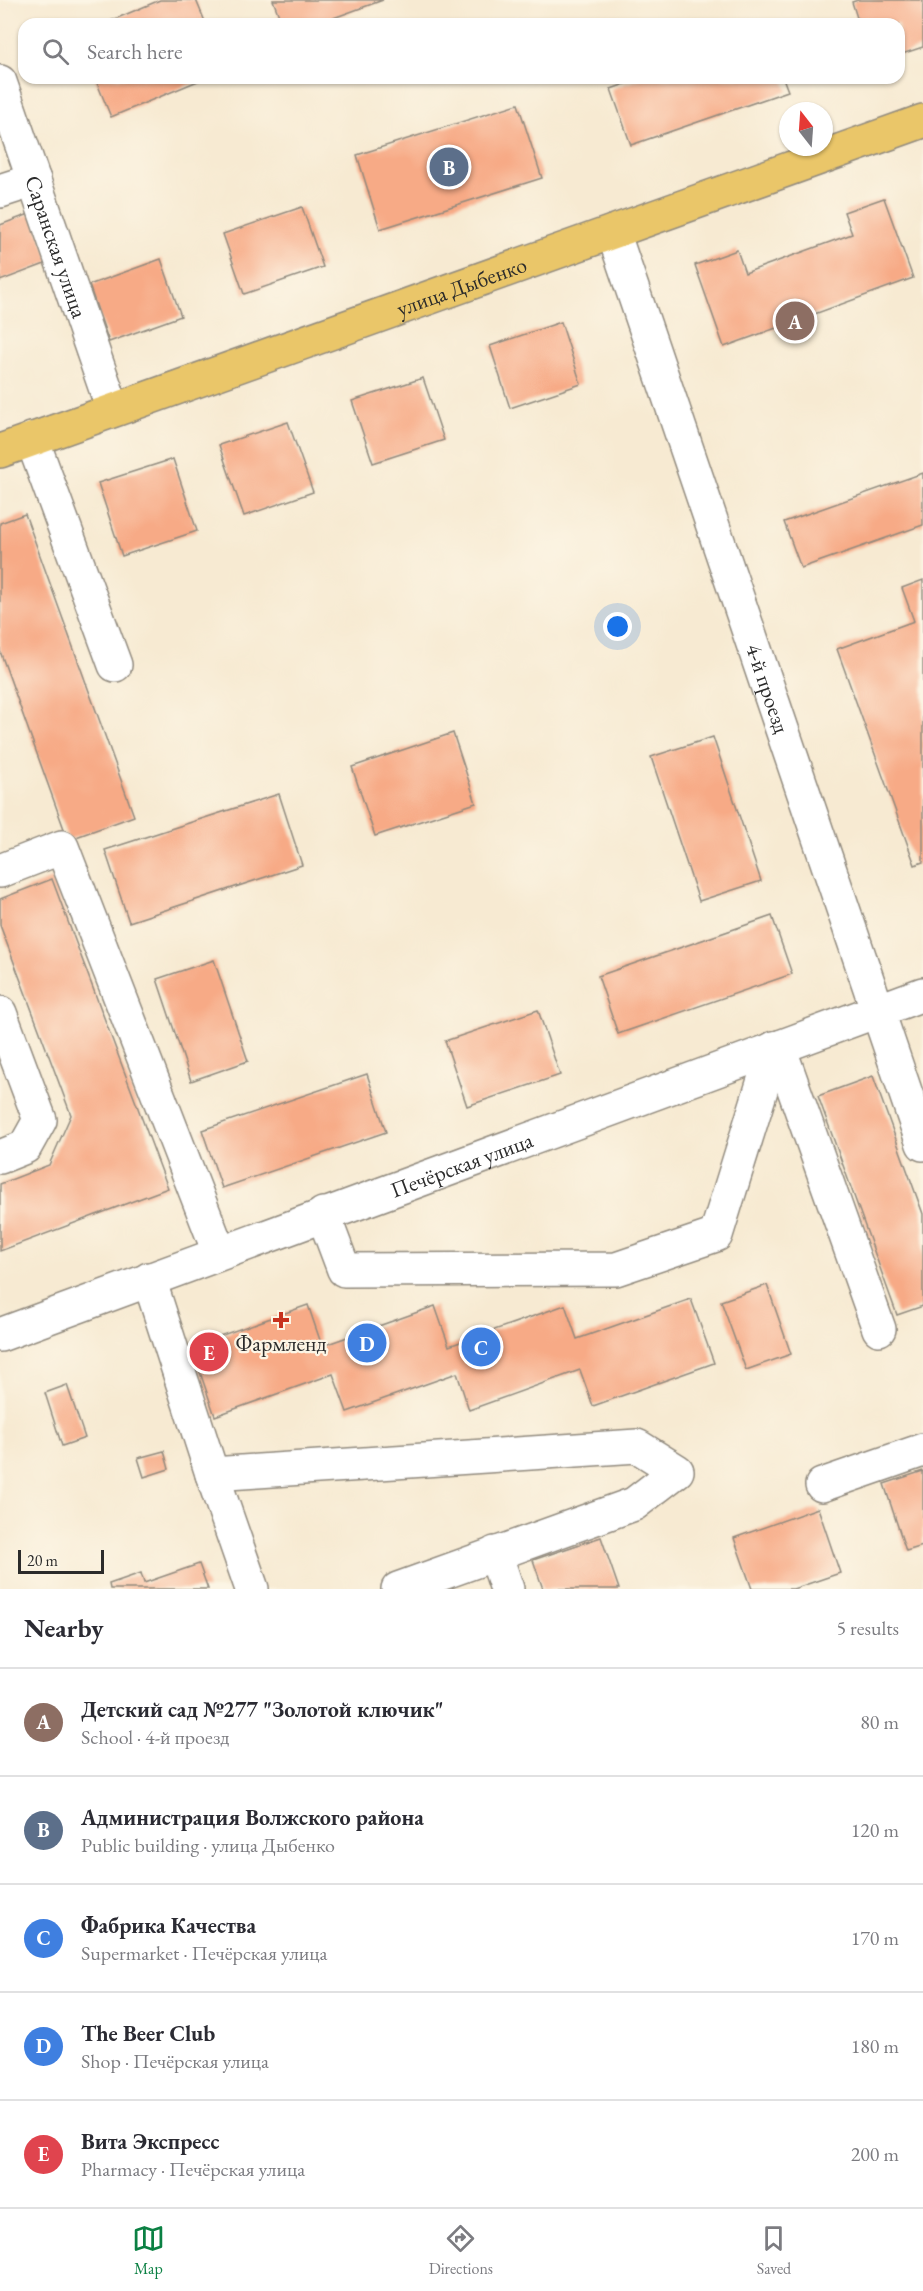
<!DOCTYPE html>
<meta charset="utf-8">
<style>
body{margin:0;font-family:"EB Garamond",serif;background:#f2f2f3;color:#2b2b33}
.compass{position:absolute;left:779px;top:102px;width:54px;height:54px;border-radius:50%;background:#fff;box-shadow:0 2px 4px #0004;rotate:343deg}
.scale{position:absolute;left:18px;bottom:15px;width:86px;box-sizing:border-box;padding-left:6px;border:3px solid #2b2b2b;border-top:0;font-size:16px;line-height:21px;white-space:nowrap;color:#2b2b2b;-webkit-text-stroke:4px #fcf5e5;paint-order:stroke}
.you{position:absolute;left:618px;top:627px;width:21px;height:21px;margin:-15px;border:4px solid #fff;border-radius:50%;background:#1a73e8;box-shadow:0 0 0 9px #1a73e833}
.badge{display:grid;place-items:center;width:39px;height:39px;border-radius:50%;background:#0b8043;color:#fff;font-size:20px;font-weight:700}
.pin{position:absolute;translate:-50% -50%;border:3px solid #fff;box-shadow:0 2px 6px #0006}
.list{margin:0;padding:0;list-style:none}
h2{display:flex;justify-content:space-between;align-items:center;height:78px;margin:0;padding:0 24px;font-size:26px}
h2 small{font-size:20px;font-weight:400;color:#7c7c81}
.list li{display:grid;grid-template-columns:39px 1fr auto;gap:18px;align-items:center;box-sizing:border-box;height:108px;padding:0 24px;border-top:2px solid #e1e1e2}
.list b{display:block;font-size:22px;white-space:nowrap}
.list p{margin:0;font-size:20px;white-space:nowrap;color:#7c7c81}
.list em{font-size:20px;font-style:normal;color:#7c7c81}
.icon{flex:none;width:33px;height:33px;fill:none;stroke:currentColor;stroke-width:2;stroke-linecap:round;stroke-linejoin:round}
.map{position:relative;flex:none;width:923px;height:1589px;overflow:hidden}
.search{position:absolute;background:#fff;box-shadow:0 2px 4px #0004;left:18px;right:18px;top:18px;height:66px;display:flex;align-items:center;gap:15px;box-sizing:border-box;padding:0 21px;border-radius:18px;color:#7c7c81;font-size:22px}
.sheet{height:618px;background:#fff}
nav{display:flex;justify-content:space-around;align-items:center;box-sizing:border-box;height:84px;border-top:2px solid #e1e1e2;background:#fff;font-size:16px;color:#7c7c81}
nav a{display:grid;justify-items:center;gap:3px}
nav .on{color:#0b8043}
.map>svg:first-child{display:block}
</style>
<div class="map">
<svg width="923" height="1589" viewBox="0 0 923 1589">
<rect width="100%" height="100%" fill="#fcf5e5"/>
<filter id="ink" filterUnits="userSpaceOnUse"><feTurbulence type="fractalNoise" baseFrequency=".0167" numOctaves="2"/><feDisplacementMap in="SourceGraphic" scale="12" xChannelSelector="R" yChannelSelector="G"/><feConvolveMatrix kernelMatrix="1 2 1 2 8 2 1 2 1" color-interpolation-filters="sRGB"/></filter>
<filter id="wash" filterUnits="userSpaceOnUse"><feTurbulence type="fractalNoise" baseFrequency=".008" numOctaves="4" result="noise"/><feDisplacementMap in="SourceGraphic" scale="24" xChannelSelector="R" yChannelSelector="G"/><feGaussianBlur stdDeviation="1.35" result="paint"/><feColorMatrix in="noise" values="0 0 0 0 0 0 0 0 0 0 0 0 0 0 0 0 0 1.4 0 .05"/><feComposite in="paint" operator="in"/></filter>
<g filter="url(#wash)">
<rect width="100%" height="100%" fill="#f7ead2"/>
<g id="blocks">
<g fill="#f7aa86">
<polygon points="160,0 196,0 206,24 103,24"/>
<polygon points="273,0 383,0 317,24 282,24"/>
<polygon points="858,0 923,0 923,47 899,55 899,24 859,24 852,2"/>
<polygon points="95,78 205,78 111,117"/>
<polygon points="642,78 783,78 788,91 631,145 611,89"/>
<polygon points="518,104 542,178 380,229 357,155"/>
<polygon points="884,198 913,278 724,347 695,265 737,250 745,273 852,234 844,212"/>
<polygon points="302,207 323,267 244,294 223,234"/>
<polygon points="32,213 50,262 0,281 0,225"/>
<polygon points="161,259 181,316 109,342 89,285"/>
<polygon points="561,322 581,384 510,408 490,346"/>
<polygon points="423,378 444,440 373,463 352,401"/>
<polygon points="288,422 313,492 244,516 219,445"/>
<polygon points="173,459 197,531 122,556 98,483"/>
<polygon points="923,473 923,525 801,568 784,522"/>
<polygon points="25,514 134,816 68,840 0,651 0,523"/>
<polygon points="923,580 923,862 915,865 837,649 914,621 902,588"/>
<polygon points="453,733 476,803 375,836 352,767"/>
<polygon points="713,737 761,881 699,901 651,757"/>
<polygon points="279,794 302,865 129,922 105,850"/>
<polygon points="52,879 168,1188 0,1251 0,1184 49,1165 71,1115 0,925 0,899"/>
<polygon points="772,916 792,974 618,1034 598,976"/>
<polygon points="214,960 248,1061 191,1081 157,979"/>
<polygon points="538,1010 560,1075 467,1106 445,1041"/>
<polygon points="367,1074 386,1132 222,1188 202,1130"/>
<polygon points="873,1076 923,1214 923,1306 897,1315 818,1096"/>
<polygon points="767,1285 791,1354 746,1370 721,1301"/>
<polygon points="691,1299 714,1363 593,1406 580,1370 469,1410 457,1373 347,1412 333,1374 215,1416 191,1346 308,1305 322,1346 435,1306 449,1346 565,1305 577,1339"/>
<polygon points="67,1385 85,1438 62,1446 45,1393"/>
<polygon points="164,1451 169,1469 144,1477 138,1458"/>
<polygon points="923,1471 923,1546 906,1551 884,1484"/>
<polygon points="818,1508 840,1573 793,1589 752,1589 734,1538"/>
<polygon points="601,1537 619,1589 543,1589 533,1560"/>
<polygon points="199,1564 208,1589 110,1589 109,1584 141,1573 144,1583"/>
</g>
</g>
</g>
<g filter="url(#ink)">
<use href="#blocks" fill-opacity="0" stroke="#918a7e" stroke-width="1.5"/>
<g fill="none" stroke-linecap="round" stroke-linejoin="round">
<g stroke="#918a7e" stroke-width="36">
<g id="minor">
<path id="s1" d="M0,82l113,328"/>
<polyline points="0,191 34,180"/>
<path id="s2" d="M613,232l310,912"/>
<polyline points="32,439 115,665"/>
<polyline points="0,871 62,847 219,1252"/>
<polyline points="0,1013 40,1120 25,1147 0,1157"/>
<polyline points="779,1047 879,1329"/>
<polyline points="323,1214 344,1270 616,1269 716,1235 774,1048"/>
<polyline points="149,1279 212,1474 637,1446 677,1471 634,1504 398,1589"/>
<path id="s3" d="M0,1335l923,-341"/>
<polyline points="212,1474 252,1589"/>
<polyline points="822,1485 923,1450"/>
<polyline points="495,1553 507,1589"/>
</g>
</g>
<g stroke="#918a7e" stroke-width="36">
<g id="major">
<path id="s4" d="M0,451l923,-330"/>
</g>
</g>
<use href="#minor" stroke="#fff" stroke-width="33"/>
<use href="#major" stroke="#eac669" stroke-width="33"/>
</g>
</g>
<path fill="#c8321e" stroke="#fcf5e5" stroke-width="2" d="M278 1311h6v6h6v6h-6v6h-6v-6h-6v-6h6z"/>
<g text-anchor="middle" stroke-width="4.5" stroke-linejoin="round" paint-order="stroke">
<g font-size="22" fill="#2b2b2b" stroke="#fcf5e5">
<text dy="8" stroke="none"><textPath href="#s1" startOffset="174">Саранская улица</textPath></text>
<text dy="8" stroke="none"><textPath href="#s4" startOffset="490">улица Дыбенко</textPath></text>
<text dy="8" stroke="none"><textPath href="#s2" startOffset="482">4-й проезд</textPath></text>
<text dy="8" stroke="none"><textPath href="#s3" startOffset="492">Печёрская улица</textPath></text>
</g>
<g font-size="22" fill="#2b2b2b" stroke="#fcf5e5">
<text x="281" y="1351">Фармленд</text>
</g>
</g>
</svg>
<svg class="compass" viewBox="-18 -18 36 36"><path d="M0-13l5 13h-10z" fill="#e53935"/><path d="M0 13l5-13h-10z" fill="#7c7c81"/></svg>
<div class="scale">20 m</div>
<div class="you"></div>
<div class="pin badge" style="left:795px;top:321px;background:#8d6e63">A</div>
<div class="pin badge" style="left:449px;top:167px;background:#5c6f8a">B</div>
<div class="pin badge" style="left:481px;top:1347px;background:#3f7fe0">C</div>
<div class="pin badge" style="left:367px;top:1343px;background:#3f7fe0">D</div>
<div class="pin badge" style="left:209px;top:1352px;background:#e0444e">E</div>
<div class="search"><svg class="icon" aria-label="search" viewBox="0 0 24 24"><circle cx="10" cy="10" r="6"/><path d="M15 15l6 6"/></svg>Search here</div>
</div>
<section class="sheet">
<h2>Nearby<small>5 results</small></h2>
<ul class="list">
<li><span class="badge" style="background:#8d6e63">A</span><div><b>Детский сад №277 &quot;Золотой ключик&quot;</b><p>School · 4-й проезд</p></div><em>80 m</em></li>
<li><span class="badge" style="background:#5c6f8a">B</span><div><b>Администрация Волжского района</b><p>Public building · улица Дыбенко</p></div><em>120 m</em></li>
<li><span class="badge" style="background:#3f7fe0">C</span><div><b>Фабрика Качества</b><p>Supermarket · Печёрская улица</p></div><em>170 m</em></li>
<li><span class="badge" style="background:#3f7fe0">D</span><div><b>The Beer Club</b><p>Shop · Печёрская улица</p></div><em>180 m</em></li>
<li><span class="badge" style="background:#e0444e">E</span><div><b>Вита Экспресс</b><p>Pharmacy · Печёрская улица</p></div><em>200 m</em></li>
</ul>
</section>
<nav>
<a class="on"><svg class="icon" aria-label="map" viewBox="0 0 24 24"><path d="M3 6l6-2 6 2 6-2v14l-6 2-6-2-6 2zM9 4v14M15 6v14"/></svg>Map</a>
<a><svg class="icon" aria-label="directions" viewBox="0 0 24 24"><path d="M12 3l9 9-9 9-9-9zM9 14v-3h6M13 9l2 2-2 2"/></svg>Directions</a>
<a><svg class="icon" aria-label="saved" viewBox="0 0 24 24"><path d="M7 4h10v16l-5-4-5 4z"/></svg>Saved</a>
</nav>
